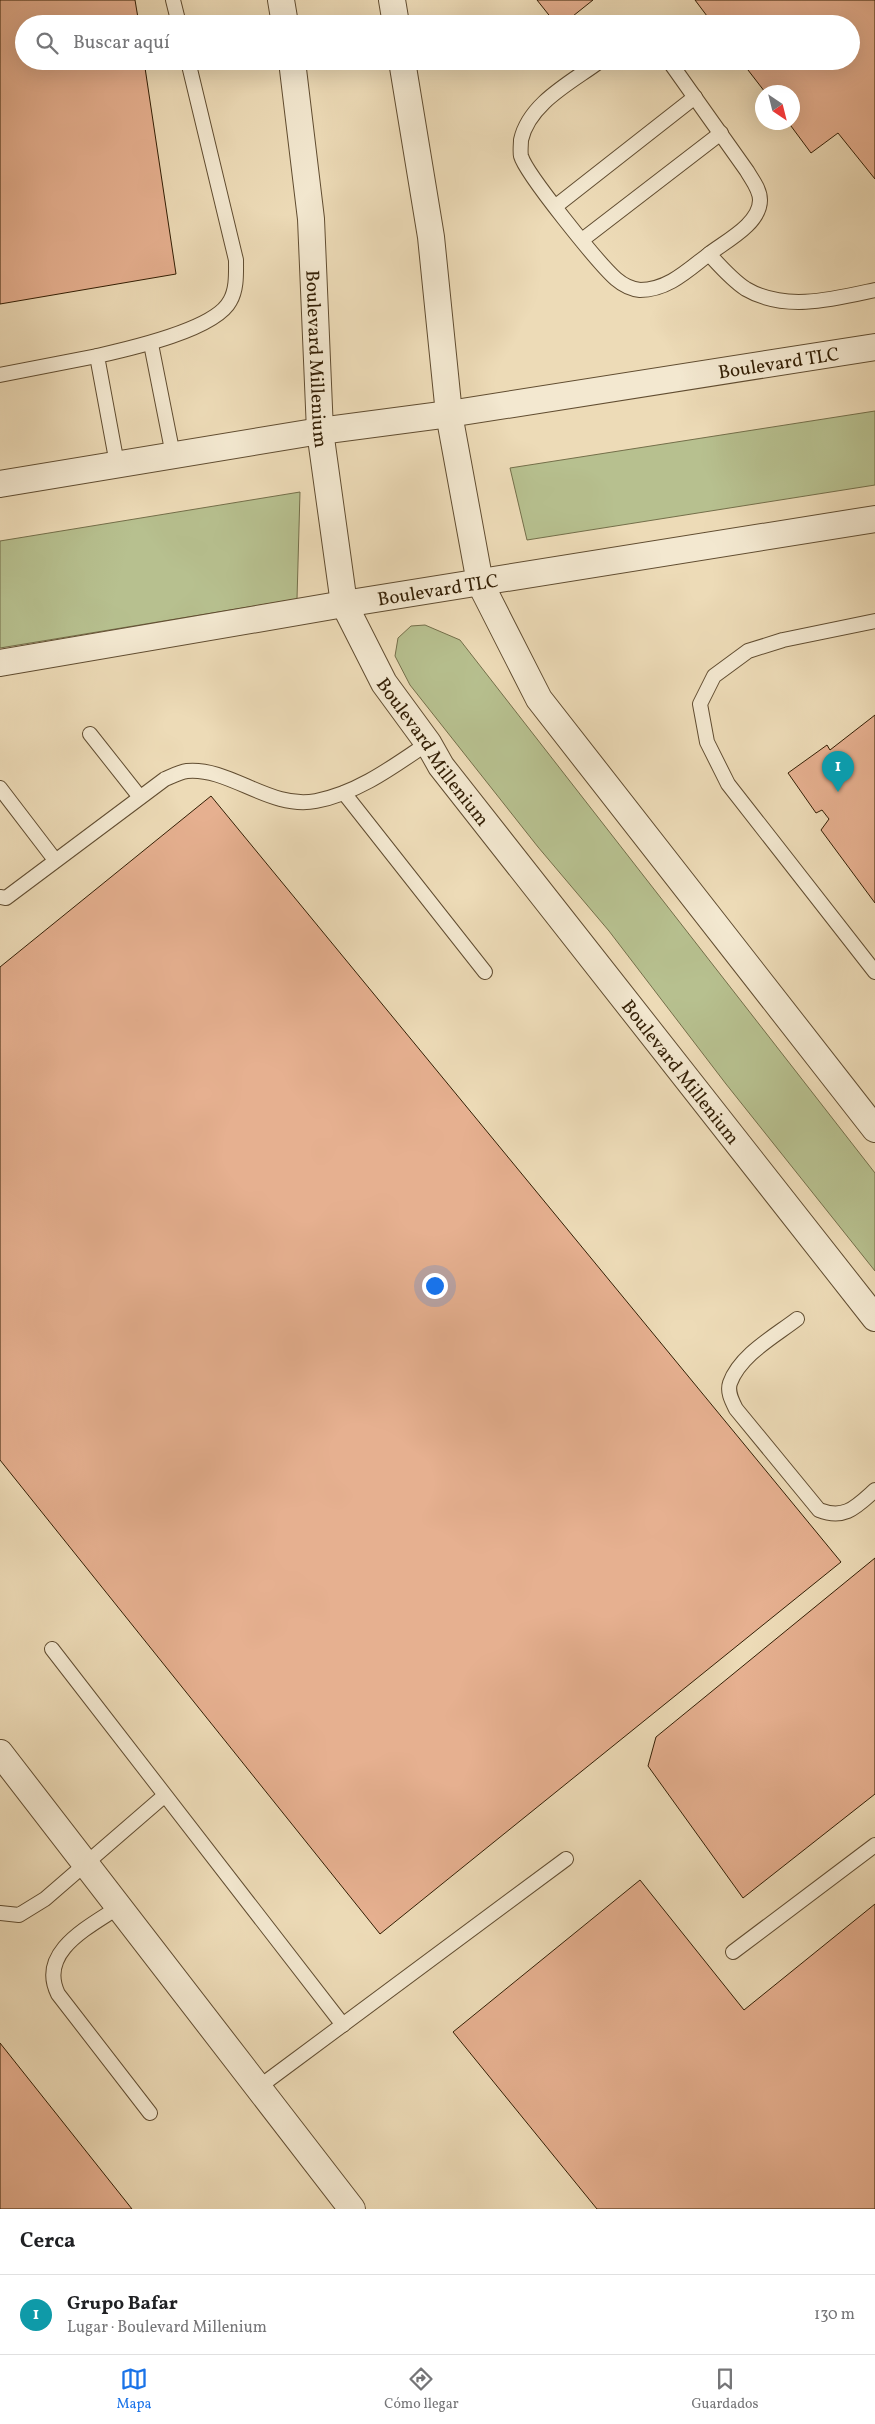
<!DOCTYPE html>
<html lang="es">
<meta charset="utf-8">
<style>
body{margin:0;font-family:Vollkorn,serif;background:#f2f2f2;color:#202124}
.compass{position:absolute;left:755px;top:85px;width:45px;height:45px;border-radius:50%;background:#fff;box-shadow:0 5px 20px #0002;rotate:145deg}
.you{position:absolute;left:434px;top:1285px;width:18px;height:18px;margin:-12px;border:4px solid #fff;border-radius:50%;background:#1a73e8;box-shadow:0 0 0 8px #1a73e833}
.badge{display:grid;place-items:center;width:32px;height:32px;border-radius:50%;background:#1a73e8;color:#fff;font-size:16px;font-weight:700}
.pin{position:absolute;translate:-50% -41px;filter:drop-shadow(0 1px 2px #0008)}
.pin::after{content:'';position:absolute;top:26px;width:18px;height:15px;background:inherit;clip-path:polygon(0 0,100% 0,50% 100%)}
.list{margin:0;padding:0;list-style:none}
h2{display:flex;justify-content:space-between;align-items:center;height:65px;margin:0;padding:0 20px;font-size:21px}
h2 small{font-size:16px;font-weight:400;color:#757577}
.list li{display:grid;grid-template-columns:32px 1fr auto;gap:15px;align-items:center;box-sizing:border-box;height:80px;padding:0 20px;border-top:1px solid #e0e0e0}
.list b{display:block;font-size:19px;white-space:nowrap}
.list p{margin:0;font-size:16px;white-space:nowrap;color:#757577}
.list em{font-size:16px;font-style:normal;color:#757577}
.icon{flex:none;width:28px;height:28px;fill:none;stroke:currentColor;stroke-width:2;stroke-linecap:round;stroke-linejoin:round}
.map{position:relative;flex:none;width:875px;height:2209px;overflow:hidden}
.search{position:absolute;background:#fff;box-shadow:0 5px 20px #0002;left:15px;right:15px;top:15px;height:55px;display:flex;align-items:center;gap:12px;box-sizing:border-box;padding:0 18px;border-radius:28px;color:#757577;font-size:19px}
.sheet{height:145px;background:#fff}
nav{display:flex;justify-content:space-around;align-items:center;box-sizing:border-box;height:70px;border-top:1px solid #e0e0e0;background:#fff;font-size:14px;color:#757577}
nav a{display:grid;justify-items:center;gap:2px}
nav .on{color:#1a73e8}
.map>svg:first-child{display:block}
</style>
<div class="map">
<svg width="875" height="2209" viewBox="0 0 875 2209">
<rect width="100%" height="100%" fill="#eddbb7"/>
<filter id="stains"><feTurbulence type="fractalNoise" baseFrequency=".004" numOctaves="4"/><feColorMatrix values="0 0 0 0 .2 0 0 0 0 .09 0 0 0 0 .02 0 0 0 .5 -.17"/></filter>
<radialGradient id="worn" r=".72"><stop offset=".6" stop-color="#630" stop-opacity="0"/><stop offset="1" stop-color="#630" stop-opacity=".3"/></radialGradient>
<g fill="#b7c08f" stroke="#746f4a">
<polygon points="875,411 875,485 527,540 510,468"/>
<polygon points="300,492 297,599 0,648 0,541"/>
<polygon points="425,625 460,640 875,1173 875,1271 726,1084 609,931 538,847 410,685 395,656 398,638 411,626"/>
</g>
<g fill="#e6b090" stroke="#321e04">
<polygon points="0,0 135,0 139,24 24,24 24,61 144,61 176,274 0,304"/>
<polygon points="537,0 593,0 563,24 556,24"/>
<polygon points="695,0 875,0 875,179 838,133 811,153 788,122 792,122 792,92 765,92 741,61 851,61 851,24 713,24"/>
<polygon points="875,715 875,903 821,830 829,819 822,810 816,813 788,773 827,745 830,750"/>
<polygon points="211,796 841,1562 380,1934 0,1460 0,967"/>
<polygon points="875,1558 875,1794 743,1898 648,1766 656,1737"/>
<polygon points="640,1880 744,2010 875,1904 875,2209 597,2209 453,2032"/>
<polygon points="0,2043 132,2209 0,2209"/>
</g>
<g fill="none" stroke-linecap="round" stroke-linejoin="round">
<g stroke="#614d31" stroke-width="16">
<g id="lane">
<polyline points="173,0 179,24"/>
<path d="M600,61c-28,21 -71,42 -79,79 0,4 -1,12 0,16 5,18 78,108 95,123 7,6 15,10 24,11 28,0 48,-20 69,-36"/>
<path d="M669,61l78,110c5,9 13,18 13,29 0,24 -34,41 -51,54 11,12 23,26 37,35 39,23 88,10 129,1"/>
<polyline points="556,206 695,97"/>
<polyline points="582,240 721,133"/>
<polyline points="151,344 173,455"/>
<polyline points="0,375 97,356"/>
<path d="M117,464l-20,-108c31,-7 118,-26 133,-55 7,-12 6,-28 6,-41l-48,-199"/>
<polyline points="875,621 783,640 748,651 714,676 700,704 707,742 728,784 875,972"/>
<polyline points="90,734 139,796"/>
<polyline points="0,788 55,860"/>
<polyline points="344,793 485,972"/>
<path d="M0,897l6,1 159,-119c7,-3 15,-7 22,-8 43,-4 83,39 129,30 42,-8 78,-35 112,-58"/>
<path d="M797,1319c-22,17 -57,36 -67,64 -3,9 2,18 6,26l83,101c26,10 37,-3 56,-20"/>
<polyline points="52,1649 343,2025"/>
<path d="M120,1906c-29,20 -83,45 -62,88l92,119"/>
<polyline points="0,1913 19,1915 45,1899 164,1796"/>
<polyline points="733,1952 875,1845"/>
<polyline points="259,2087 566,1859"/>
</g>
</g>
<g stroke="#614d31" stroke-width="28">
<g id="street">
<polyline points="281,0 285,24"/>
<polyline points="392,0 396,24"/>
<path id="s1" d="M292,61l19,158 9,212 24,173 40,79 44,60 13,23 434,552"/>
<polyline points="402,61 431,237 449,414 480,583 539,699 875,1129"/>
<path id="s2" d="M0,484l320,-53 129,-17 426,-67"/>
<path id="s3" d="M0,663l344,-59 531,-85"/>
<polyline points="0,1753 352,2209"/>
</g>
</g>
<use href="#lane" stroke="#f3e8d0" stroke-width="14"/>
<use href="#street" stroke="#f3e8d0" stroke-width="26"/>
</g>
<g text-anchor="middle" stroke-width="4.5" stroke-linejoin="round" paint-order="stroke">
<g font-size="19" fill="#321e04" stroke="#f3e8d0">
<text dy="7" stroke="none"><textPath href="#s1" startOffset="299">Boulevard Millenium</textPath></text>
<text dy="7" stroke="none"><textPath href="#s2" startOffset="788">Boulevard TLC</textPath></text>
<text dy="7" stroke="none"><textPath href="#s3" startOffset="444">Boulevard TLC</textPath></text>
<text dy="7" stroke="none"><textPath href="#s1" startOffset="719">Boulevard Millenium</textPath></text>
<text dy="7" stroke="none"><textPath href="#s1" startOffset="1124">Boulevard Millenium</textPath></text>
</g>
</g>
<rect width="100%" height="100%" filter="url(#stains)"/>
<rect width="100%" height="100%" fill="url(#worn)"/>
</svg>
<svg class="compass" viewBox="-18 -18 36 36"><path d="M0-13l5 13h-10z" fill="#e53935"/><path d="M0 13l5-13h-10z" fill="#757577"/></svg>
<div class="you"></div>
<div class="pin badge" style="left:838px;top:792px;background:#0f9aa8">1</div>
<div class="search"><svg class="icon" aria-label="search" viewBox="0 0 24 24"><circle cx="10" cy="10" r="6"/><path d="M15 15l6 6"/></svg>Buscar aquí</div>
</div>
<section class="sheet">
<h2>Cerca<small></small></h2>
<ul class="list">
<li><span class="badge" style="background:#0f9aa8">1</span><div><b>Grupo Bafar</b><p>Lugar · Boulevard Millenium</p></div><em>130 m</em></li>
</ul>
</section>
<nav>
<a class="on"><svg class="icon" aria-label="map" viewBox="0 0 24 24"><path d="M3 6l6-2 6 2 6-2v14l-6 2-6-2-6 2zM9 4v14M15 6v14"/></svg>Mapa</a>
<a><svg class="icon" aria-label="directions" viewBox="0 0 24 24"><path d="M12 3l9 9-9 9-9-9zM9 14v-3h6M13 9l2 2-2 2"/></svg>Cómo llegar</a>
<a><svg class="icon" aria-label="saved" viewBox="0 0 24 24"><path d="M7 4h10v16l-5-4-5 4z"/></svg>Guardados</a>
</nav>
